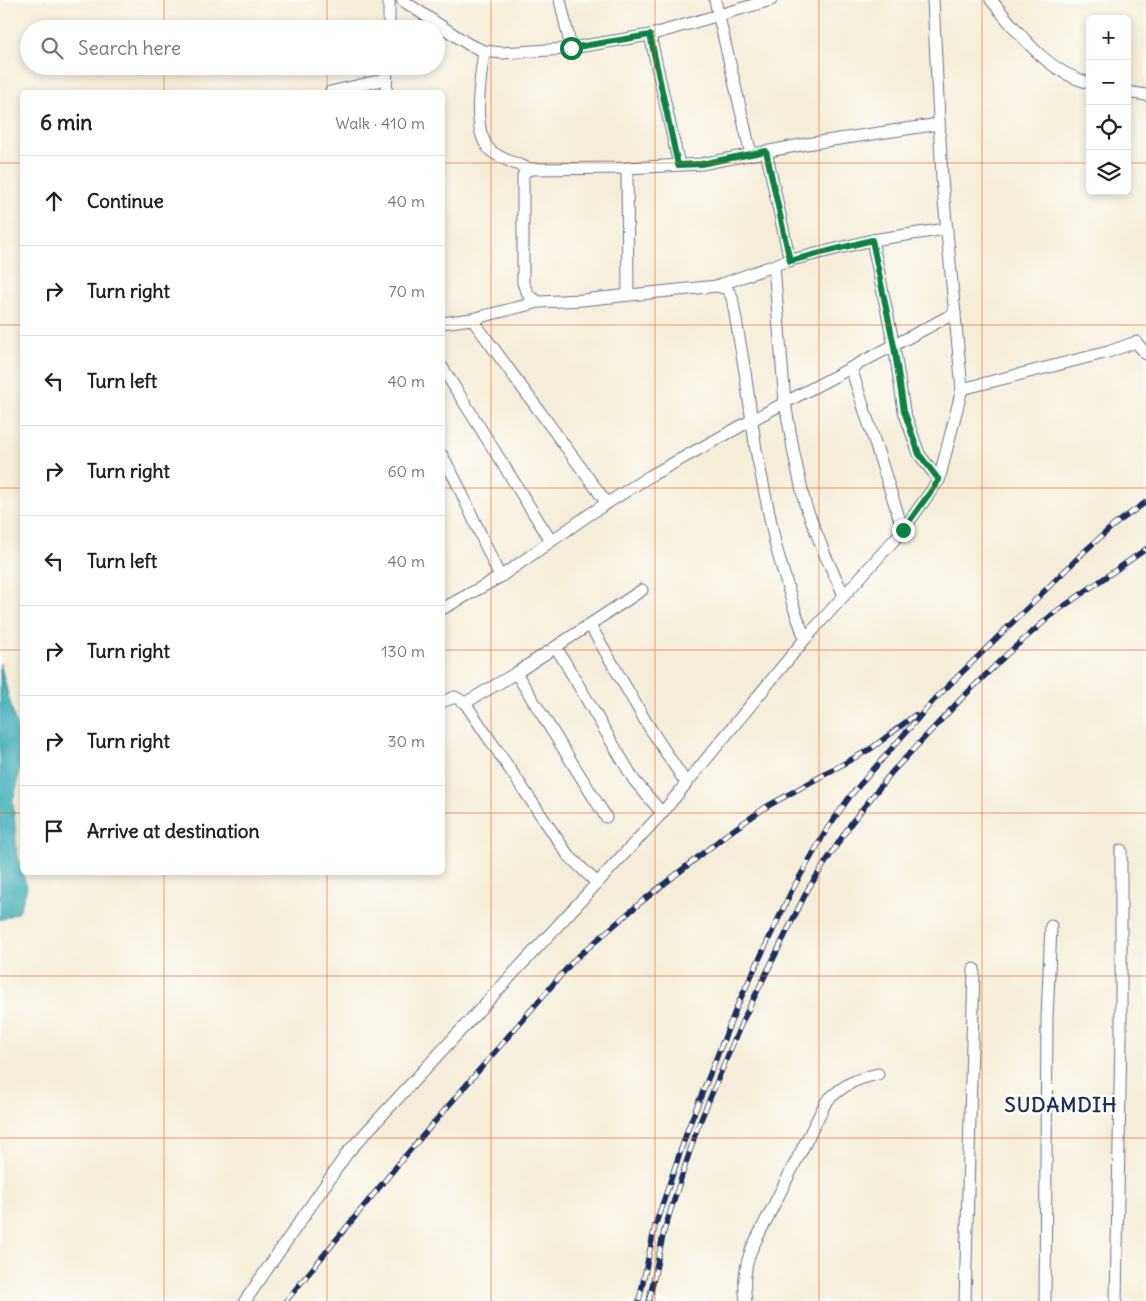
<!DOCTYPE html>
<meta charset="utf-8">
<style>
body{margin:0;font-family:Delius,sans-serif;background:#f6f6f6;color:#222}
.controls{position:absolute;right:15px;top:15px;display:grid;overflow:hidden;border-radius:8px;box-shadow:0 2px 8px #0003}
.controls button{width:45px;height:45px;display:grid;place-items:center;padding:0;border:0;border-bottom:1px solid #e0e0e0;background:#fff;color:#222;font:25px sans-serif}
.stop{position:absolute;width:15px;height:15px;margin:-11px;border:4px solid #0b8043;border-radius:50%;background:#fff}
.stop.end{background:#0b8043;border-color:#fff;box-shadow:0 1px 5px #0008}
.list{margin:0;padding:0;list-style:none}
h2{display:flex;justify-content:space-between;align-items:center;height:65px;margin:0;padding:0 20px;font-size:21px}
h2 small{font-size:16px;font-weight:400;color:#767676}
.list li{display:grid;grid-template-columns:32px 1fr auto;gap:15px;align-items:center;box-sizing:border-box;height:90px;padding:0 20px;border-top:1px solid #e0e0e0}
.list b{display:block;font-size:19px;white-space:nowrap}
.list em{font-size:16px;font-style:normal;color:#767676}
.icon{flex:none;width:28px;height:28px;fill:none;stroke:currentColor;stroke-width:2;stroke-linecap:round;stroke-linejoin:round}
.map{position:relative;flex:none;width:1146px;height:1301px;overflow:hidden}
.search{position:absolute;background:#fff;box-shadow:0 2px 8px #0003;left:20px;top:20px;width:425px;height:55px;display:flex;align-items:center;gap:12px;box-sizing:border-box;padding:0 18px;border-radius:28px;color:#767676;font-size:19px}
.panel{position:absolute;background:#fff;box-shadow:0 2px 8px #0003;left:20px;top:90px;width:425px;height:785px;border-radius:8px}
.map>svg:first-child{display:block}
</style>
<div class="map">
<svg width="1146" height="1301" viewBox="0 0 1146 1301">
<rect width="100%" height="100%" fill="#fdfcf7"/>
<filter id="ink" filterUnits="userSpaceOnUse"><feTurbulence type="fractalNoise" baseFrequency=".02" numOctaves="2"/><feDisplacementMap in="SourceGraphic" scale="10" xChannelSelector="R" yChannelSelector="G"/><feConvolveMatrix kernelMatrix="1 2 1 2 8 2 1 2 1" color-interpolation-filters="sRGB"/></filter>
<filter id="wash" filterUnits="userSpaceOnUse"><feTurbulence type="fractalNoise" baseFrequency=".0096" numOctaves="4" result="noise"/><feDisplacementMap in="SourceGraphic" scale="20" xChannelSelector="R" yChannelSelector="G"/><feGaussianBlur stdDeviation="1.12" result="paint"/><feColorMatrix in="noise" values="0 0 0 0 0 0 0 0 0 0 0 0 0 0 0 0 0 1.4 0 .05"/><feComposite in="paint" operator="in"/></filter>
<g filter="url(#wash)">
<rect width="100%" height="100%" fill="#f5edd9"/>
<polygon fill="#3fafb8" stroke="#2d6f8b" points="0,663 22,748 17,786 13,800 17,852 27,888 19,912 0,920"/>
</g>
<g filter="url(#ink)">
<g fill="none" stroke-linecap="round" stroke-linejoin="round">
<g stroke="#677289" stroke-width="13">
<g id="minor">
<polyline points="402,0 468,44 484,51 502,53 565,49 650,35 771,0"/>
<polyline points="560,0 571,48"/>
<polyline points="715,0 751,154"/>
<path d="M991,0c27,32 56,73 99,83"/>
<polyline points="389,29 389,0"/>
<polyline points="650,35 679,165"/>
<path d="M484,51c-3,26 -14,81 7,100 11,9 26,13 39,18"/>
<polyline points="330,92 386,79"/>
<polyline points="386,92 387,66"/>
<polyline points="1127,92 1146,95"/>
<polyline points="766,151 790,261"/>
<polyline points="627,168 628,295"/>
<polyline points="872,240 894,346 904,411 919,454 939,480"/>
<polyline points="774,266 785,403 794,454 805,504 825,555 844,595"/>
<polyline points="717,286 783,262 872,240 946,229"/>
<polyline points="472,319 606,502"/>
<polyline points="442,323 472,319 539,302"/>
<polyline points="442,367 551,541"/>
<polyline points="851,368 903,530"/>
<polyline points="962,389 1108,352 1136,342 1146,354"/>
<polyline points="442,455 457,483 500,577"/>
<polyline points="442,609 500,577 590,514 650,476 752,420 955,313"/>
<polyline points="590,625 646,722 686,783"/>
<polyline points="805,639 793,605 776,547 756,450 745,372 732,297 727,289 717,286 582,300 539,302 529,296 523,283 523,176 525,172 530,169 627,168 701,164 806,144 939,124"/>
<polyline points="556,647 634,780 662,813"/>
<polyline points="516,673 606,817"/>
<polyline points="442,702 455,697 465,703 568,855 597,883"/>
<polyline points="465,703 516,673 642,590"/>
<polyline points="245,1301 348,1152 662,813 805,639 903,530 939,480 962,389 942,179 933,0"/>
<path d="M746,1301c-3,-20 -1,-35 6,-53l74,-146c17,-17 29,-23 52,-28"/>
<polyline points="965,1301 974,969"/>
<polyline points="1045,1301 1047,1018 1051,926"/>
<polyline points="1116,1301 1121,1037 1121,850"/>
</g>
</g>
<use href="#minor" stroke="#fff" stroke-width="11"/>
<g stroke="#1b2f5e" stroke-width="5.5">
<g id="rail">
<polyline points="286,1301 400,1162 574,960 640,903 726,835 766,807 872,748 915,715"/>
<polyline points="639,1301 655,1226 689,1126 738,1004 791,892 827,829 851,795 934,700 1086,550 1114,525 1146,502"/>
<polyline points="649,1301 664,1231 697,1129 742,1022 808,889 852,822 892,772 961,699 1007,654 1054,613 1146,549"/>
</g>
</g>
<use href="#rail" stroke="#fdfcf7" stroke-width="4" stroke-dasharray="11" stroke-linecap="butt"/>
</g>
</g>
<g fill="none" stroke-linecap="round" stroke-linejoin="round" filter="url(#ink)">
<polyline stroke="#0b8043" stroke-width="6" points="571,48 650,35 678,165 701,164 766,151 790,261 872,240 894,346 904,411 919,454 939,480 903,530"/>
</g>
<path fill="none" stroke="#e8590c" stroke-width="1" stroke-opacity="0.55" d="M164,0v29M327,0v29M491,0v1301M655,0v1301M819,0v1301M982,0v1301M164,66v26M327,66v26M0,163h22M442,163h648M1127,163h19M0,325h22M442,325h704M0,488h22M442,488h704M0,650h22M442,650h704M0,813h22M442,813h704M164,872v429M327,872v429M0,976h1146M0,1138h1146"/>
<g text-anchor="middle" stroke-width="5" stroke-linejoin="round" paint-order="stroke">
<g font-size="20" font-weight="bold" letter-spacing="1" fill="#1b2f5e" stroke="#fdfcf7">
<text x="1061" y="1112">SUDAMDIH</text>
</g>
</g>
</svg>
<div class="controls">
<button>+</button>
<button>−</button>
<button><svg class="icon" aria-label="locate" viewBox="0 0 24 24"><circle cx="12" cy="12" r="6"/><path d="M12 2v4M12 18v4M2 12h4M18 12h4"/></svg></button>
<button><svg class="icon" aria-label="layers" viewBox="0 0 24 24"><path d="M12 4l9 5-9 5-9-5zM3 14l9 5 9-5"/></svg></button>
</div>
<div class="stop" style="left:571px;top:48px"></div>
<div class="stop end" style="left:903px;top:530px"></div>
<div class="search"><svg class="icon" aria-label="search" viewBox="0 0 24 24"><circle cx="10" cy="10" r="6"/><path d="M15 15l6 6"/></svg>Search here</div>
<section class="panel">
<h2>6 min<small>Walk · 410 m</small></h2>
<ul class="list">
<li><svg class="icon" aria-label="ahead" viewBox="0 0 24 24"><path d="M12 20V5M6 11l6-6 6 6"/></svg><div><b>Continue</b></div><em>40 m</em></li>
<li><svg class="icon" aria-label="right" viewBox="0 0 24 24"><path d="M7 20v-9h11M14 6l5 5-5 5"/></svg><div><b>Turn right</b></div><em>70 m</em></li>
<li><svg class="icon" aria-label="left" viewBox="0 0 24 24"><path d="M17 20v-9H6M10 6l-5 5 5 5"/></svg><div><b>Turn left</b></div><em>40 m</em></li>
<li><svg class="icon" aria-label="right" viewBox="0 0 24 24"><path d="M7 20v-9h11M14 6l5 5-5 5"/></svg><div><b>Turn right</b></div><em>60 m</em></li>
<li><svg class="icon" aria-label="left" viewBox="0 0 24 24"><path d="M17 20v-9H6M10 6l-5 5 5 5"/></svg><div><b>Turn left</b></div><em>40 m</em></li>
<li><svg class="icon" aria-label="right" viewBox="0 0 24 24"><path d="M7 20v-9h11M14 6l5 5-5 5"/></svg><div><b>Turn right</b></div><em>130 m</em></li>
<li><svg class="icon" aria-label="right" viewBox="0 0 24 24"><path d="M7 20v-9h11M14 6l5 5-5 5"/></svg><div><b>Turn right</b></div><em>30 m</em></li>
<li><svg class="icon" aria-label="arrive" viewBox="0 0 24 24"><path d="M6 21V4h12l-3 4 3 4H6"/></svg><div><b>Arrive at destination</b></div></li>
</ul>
</section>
</div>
